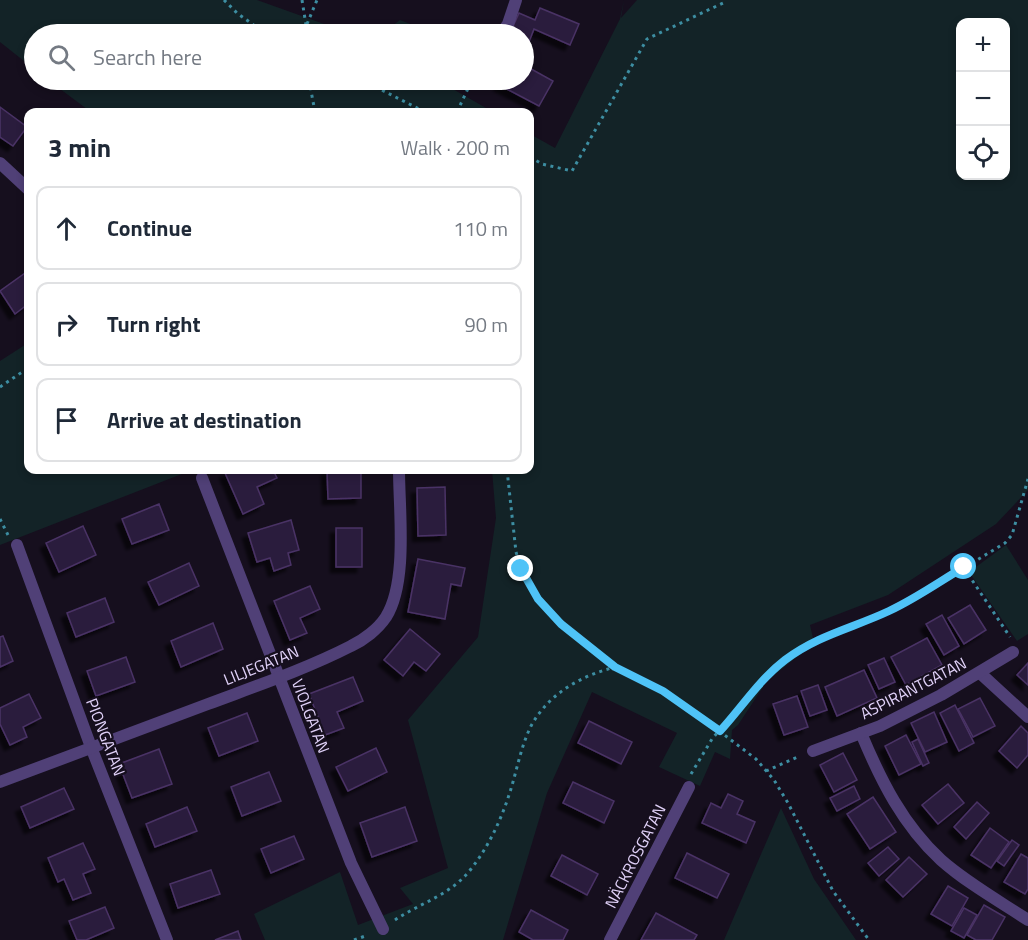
<!DOCTYPE html>
<meta charset="utf-8">
<style>
body{margin:0;font-family:"Titillium Web",sans-serif;background:#f6f6f7;color:#1f2937}
.controls{position:absolute;right:18px;top:18px;display:grid;overflow:hidden;border-radius:12px;box-shadow:0 3px 9px #0003}
.controls button{width:54px;height:54px;display:grid;place-items:center;padding:0;border:0;border-bottom:2px solid #e0e1e3;background:#fff;color:#1f2937;font:30px sans-serif}
.stop{position:absolute;width:18px;height:18px;margin:-14px;border:4px solid #4fc3f7;border-radius:50%;background:#fff}
.stop.end{background:#4fc3f7;border-color:#fff;box-shadow:0 2px 6px #0008}
.list{margin:0;padding:0;list-style:none}
h2{display:flex;justify-content:space-between;align-items:center;height:78px;margin:0;padding:0 24px;font-size:26px}
h2 small{font-size:20px;font-weight:400;color:#747a83}
.list li{display:grid;grid-template-columns:39px 1fr auto;gap:18px;align-items:center;box-sizing:border-box;height:84px;margin:0 12px 12px;padding:0 12px;border:2px solid #e0e1e3;border-radius:12px}
.list b{display:block;font-size:22px;white-space:nowrap}
.list em{font-size:20px;font-style:normal;color:#747a83}
.icon{flex:none;width:33px;height:33px;fill:none;stroke:currentColor;stroke-width:2;stroke-linecap:round;stroke-linejoin:round}
.map{position:relative;flex:none;width:1028px;height:940px;overflow:hidden}
.search{position:absolute;background:#fff;box-shadow:0 3px 9px #0003;left:24px;top:24px;width:510px;height:66px;display:flex;align-items:center;gap:15px;box-sizing:border-box;padding:0 21px;border-radius:33px;color:#747a83;font-size:22px}
.panel{position:absolute;background:#fff;box-shadow:0 3px 9px #0003;left:24px;top:108px;width:510px;height:366px;border-radius:12px}
.map>svg:first-child{display:block}
</style>
<div class="map">
<svg width="1028" height="940" viewBox="0 0 1028 940">
<defs>
<filter id="shadow"><feDropShadow dx="-5.5" dy="5.5" stdDeviation="1.5" flood-color="#0009"/></filter>
</defs>
<rect width="100%" height="100%" fill="#160f1e"/>
<g fill="#132327" fill-rule="evenodd">
<polygon points="0,0 257,0 352,34 34,34 34,69 0,42"/>
<path d="M624,0l-3,18 16,-18h391v490l-32,34 -108,71 -78,30 4,18 -47,38 -29,44 -6,5 -2,29 -15,-7 -15,34 -41,-19 18,-34 -85,-41 -45,101 -44,147h-238l-11,-26 86,-42 18,53 55,-21 -13,-16 48,-20 -40,-148 70,-83 18,-119 -4,-48h38v-336l25,14 65,-129zM960,22h46v154h-46z"/>
<polygon points="400,20 436,34 382,34"/>
<polygon points="48,80 437,80 493,112 91,112"/>
<polygon points="28,343 28,470 192,470 0,545 0,361"/>
<polygon points="1006,545 1028,580 1028,634 1017,641 969,572"/>
<polygon points="781,808 814,879 856,940 724,940"/>
</g>
<g fill="#2c1e3d" stroke="#4a3366" stroke-width="1.5" filter="url(#shadow)">
<polygon points="540,8 579,24 570,45 534,29 529,42 524,39 524,34 510,33 519,13 535,20"/>
<polygon points="524,65 553,81 539,106 499,85 502,80 524,80"/>
<polygon points="0,107 27,127 13,146 0,137"/>
<polygon points="28,271 28,304 15,314 0,291"/>
<polygon points="233,470 273,470 277,478 257,487 264,504 243,514 225,473"/>
<polygon points="327,470 361,470 361,498 328,499"/>
<polygon points="445,487 446,535 418,536 417,488"/>
<polygon points="159,504 169,530 132,544 122,519"/>
<polygon points="291,520 299,550 288,553 291,565 274,571 270,558 257,562 248,533"/>
<polygon points="83,526 96,555 59,572 46,543"/>
<rect x="336" y="528" width="26" height="39"/>
<polygon points="418,559 465,568 461,586 451,584 445,619 408,612"/>
<polygon points="189,563 199,586 159,605 148,582"/>
<polygon points="310,586 320,609 300,618 307,633 290,640 274,601"/>
<polygon points="105,598 114,622 76,637 67,613"/>
<polygon points="970,605 986,630 964,644 948,618"/>
<polygon points="942,615 959,646 944,655 926,624"/>
<polygon points="213,623 223,649 181,667 171,641"/>
<polygon points="410,629 440,654 426,671 414,662 403,676 384,660"/>
<polygon points="3,636 13,661 0,667 0,637"/>
<polygon points="927,638 942,665 906,685 891,657"/>
<polygon points="126,657 135,682 96,696 87,671"/>
<polygon points="884,658 895,682 879,689 868,665"/>
<polygon points="1028,663 1028,685 1017,675"/>
<polygon points="864,670 877,698 837,716 825,687"/>
<polygon points="353,677 363,701 337,712 344,728 325,735 309,694"/>
<polygon points="818,685 827,710 810,716 801,691"/>
<polygon points="29,694 41,718 23,727 27,737 10,745 0,724 0,708"/>
<polygon points="797,696 808,727 784,735 773,704"/>
<polygon points="980,698 995,726 973,737 958,709"/>
<polygon points="955,705 974,743 959,751 940,713"/>
<polygon points="934,712 947,742 925,752 911,723"/>
<polygon points="247,713 258,741 219,756 208,728"/>
<polygon points="589,721 632,742 621,764 578,743"/>
<polygon points="1021,726 1028,733 1028,755 1017,768 999,751"/>
<polygon points="906,735 921,764 899,775 885,746"/>
<polygon points="918,739 929,763 923,766 912,742"/>
<polygon points="376,748 387,772 348,791 336,767"/>
<polygon points="159,749 172,784 132,798 119,764"/>
<polygon points="843,753 857,780 834,792 820,765"/>
<polygon points="269,772 281,801 242,816 231,787"/>
<polygon points="573,782 614,801 604,823 563,803"/>
<polygon points="948,784 964,803 938,824 922,805"/>
<polygon points="854,786 860,799 837,811 830,798"/>
<polygon points="64,788 74,809 30,828 21,807"/>
<polygon points="728,794 743,801 737,814 755,822 746,843 702,823 711,803 721,808"/>
<polygon points="873,797 896,832 870,849 847,814"/>
<polygon points="977,802 989,813 966,839 954,827"/>
<polygon points="187,807 197,831 155,847 146,824"/>
<polygon points="405,807 417,841 372,857 360,823"/>
<polygon points="990,828 1009,842 991,868 971,855"/>
<polygon points="294,836 304,859 271,873 261,849"/>
<polygon points="1012,840 1019,845 1004,866 997,861"/>
<polygon points="83,843 95,869 83,874 91,893 73,900 64,879 58,882 48,858"/>
<polygon points="888,847 899,859 879,876 868,863"/>
<polygon points="687,853 729,874 717,898 675,878"/>
<polygon points="1021,854 1028,858 1028,889 1025,894 1004,882"/>
<polygon points="562,855 598,874 587,895 551,876"/>
<polygon points="909,857 927,874 903,897 886,880"/>
<polygon points="211,870 220,894 178,908 170,884"/>
<polygon points="948,886 968,898 952,926 931,914"/>
<polygon points="984,905 1005,917 992,940 976,940 967,935"/>
<polygon points="105,907 114,928 86,940 77,940 69,921"/>
<polygon points="964,908 977,915 964,938 951,931"/>
<polygon points="531,910 568,930 563,940 533,940 519,932"/>
<polygon points="656,913 697,935 694,940 641,940"/>
<polygon points="238,931 241,940 215,940"/>
</g>
<g fill="none" stroke-linecap="round" stroke-linejoin="round">
<g stroke="#3d8ea2" stroke-width="3" stroke-dasharray="3 4.5" stroke-linecap="butt">
<polyline points="224,0 237,13 266,34"/>
<polyline points="302,0 306,25 305,34"/>
<polyline points="307,24 317,0"/>
<polyline points="309,80 315,112"/>
<polyline points="362,80 425,112"/>
<polyline points="457,112 472,80"/>
<polyline points="530,157 542,164 572,171 647,39 723,3 726,0"/>
<polyline points="0,387 28,368"/>
<polyline points="507,470 516,552 521,569 538,599 561,624 606,660 681,702 756,759 774,780 788,803 833,891 869,940"/>
<polyline points="0,519 8,535"/>
<polyline points="964,568 1010,637"/>
<polyline points="766,771 800,756"/>
<polyline points="691,774 712,739 759,684 786,659 802,648 834,631 871,619 903,605 1005,543 1012,535 1028,479"/>
<path d="M395,920c25,-17 56,-25 76,-51 18,-23 30,-49 39,-77 7,-22 11,-46 21,-66 18,-33 50,-50 84,-59"/>
<polyline points="354,940 368,935"/>
</g>
<g stroke="#504077" stroke-width="12">
<polyline points="501,34 508,24 516,0"/>
<polyline points="0,163 28,189"/>
<polyline points="202,478 351,863 383,929"/>
<polyline points="17,545 91,747 167,940"/>
<polyline points="980,673 1028,717"/>
<path d="M861,733c20,48 42,92 80,127 26,23 58,41 87,60"/>
<polyline points="813,751 880,726 941,695 1013,652"/>
<path d="M0,782c69,-26 139,-52 208,-78 48,-18 98,-35 143,-58 13,-6 27,-17 35,-29 22,-35 13,-107 13,-147"/>
<polyline points="610,940 689,787"/>
</g>
</g>
<g fill="none" stroke-linecap="round" stroke-linejoin="round">
<path stroke="#4fc3f7" stroke-width="8" d="M521,569l17,30 23,25 54,43 48,24 57,40c22,-24 39,-51 65,-71 33,-25 68,-32 104,-49 26,-12 50,-29 75,-44"/>
</g>
<g text-anchor="middle" stroke-width="4.5" stroke-linejoin="round" paint-order="stroke">
<g font-size="16" fill="#e1d2f9" stroke="#160f1e">
<text transform="translate(261 665) rotate(-22)" y="6">LILJEGATAN</text>
<text transform="translate(913 688) rotate(-27)" y="6">ASPIRANTGATAN</text>
<text transform="translate(311 716) rotate(69)" y="6">VIOLGATAN</text>
<text transform="translate(106 737) rotate(69)" y="6">PIONGATAN</text>
<text transform="translate(635 856) rotate(-63)" y="6">NÄCKROSGATAN</text>
</g>
</g>
</svg>
<div class="controls">
<button>+</button>
<button>−</button>
<button><svg class="icon" aria-label="locate" viewBox="0 0 24 24"><circle cx="12" cy="12" r="6"/><path d="M12 2v4M12 18v4M2 12h4M18 12h4"/></svg></button>
</div>
<div class="stop" style="left:964px;top:567px"></div>
<div class="stop end" style="left:521px;top:569px"></div>
<div class="search"><svg class="icon" aria-label="search" viewBox="0 0 24 24"><circle cx="10" cy="10" r="6"/><path d="M15 15l6 6"/></svg>Search here</div>
<section class="panel">
<h2>3 min<small>Walk · 200 m</small></h2>
<ul class="list">
<li><svg class="icon" aria-label="ahead" viewBox="0 0 24 24"><path d="M12 20V5M6 11l6-6 6 6"/></svg><div><b>Continue</b></div><em>110 m</em></li>
<li><svg class="icon" aria-label="right" viewBox="0 0 24 24"><path d="M7 20v-9h11M14 6l5 5-5 5"/></svg><div><b>Turn right</b></div><em>90 m</em></li>
<li><svg class="icon" aria-label="arrive" viewBox="0 0 24 24"><path d="M6 21V4h12l-3 4 3 4H6"/></svg><div><b>Arrive at destination</b></div></li>
</ul>
</section>
</div>
